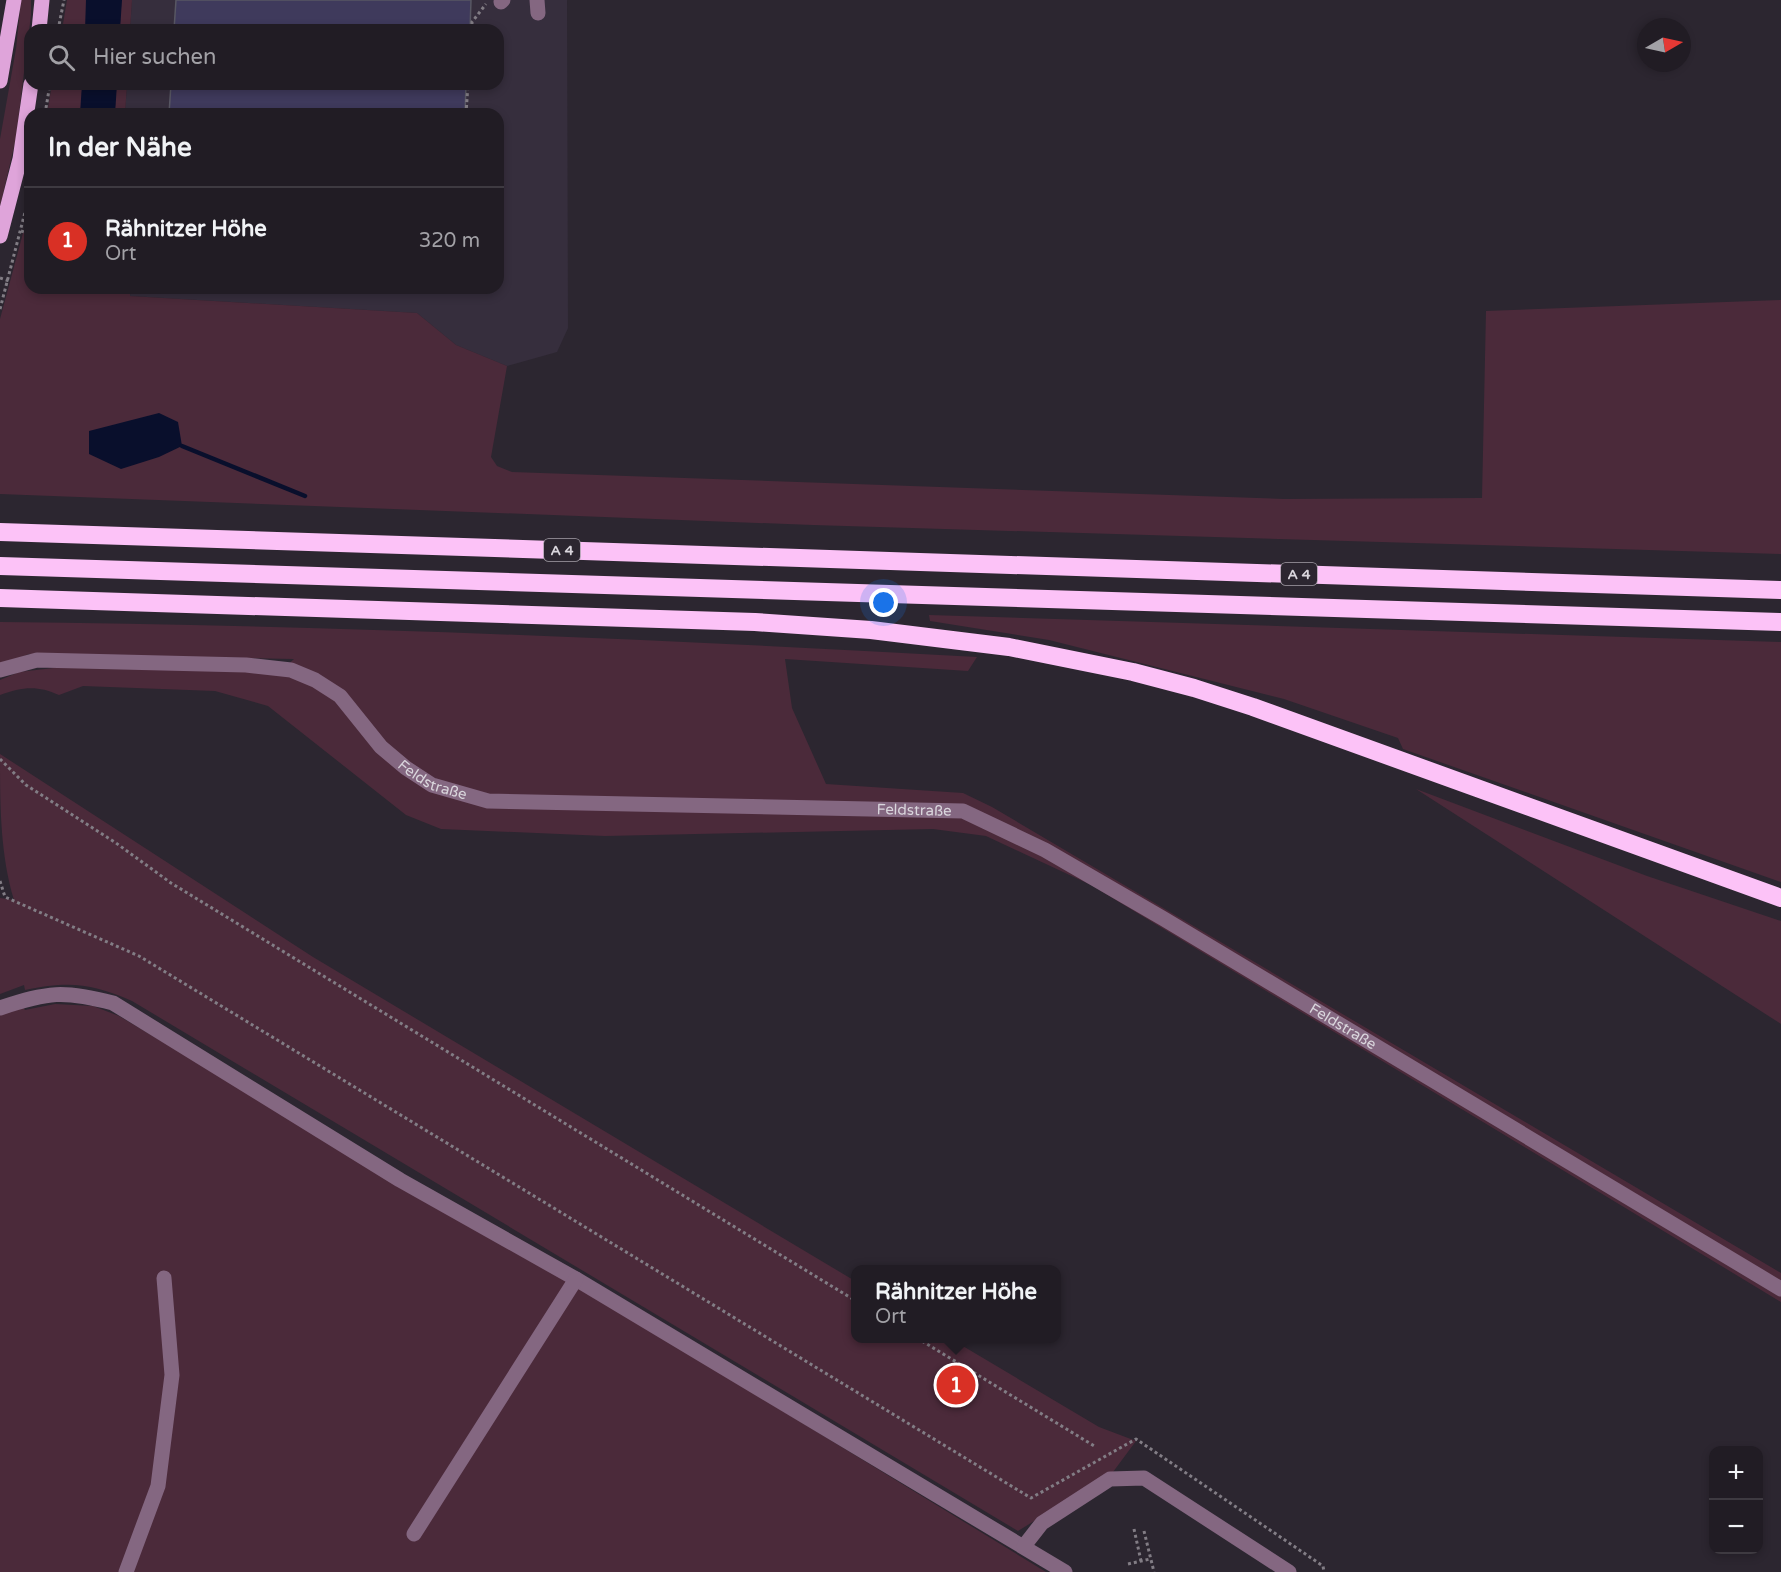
<!DOCTYPE html>
<html lang="de">
<meta charset="utf-8">
<style>
body{margin:0;font-family:"Varela Round",sans-serif;background:#2d2931;color:#f1f3f6}
.controls{position:absolute;right:18px;bottom:18px;display:grid;overflow:hidden;border-radius:12px;box-shadow:0 3px 9px #0003}
.controls button{width:54px;height:54px;display:grid;place-items:center;padding:0;border:0;border-bottom:2px solid #3e3a41;background:#211c24;color:#f1f3f6;font:30px sans-serif}
.compass{position:absolute;left:1637px;top:18px;width:54px;height:54px;border-radius:50%;background:#211c24;box-shadow:0 3px 9px #0003;rotate:81deg}
.you{position:absolute;left:884px;top:603px;width:21px;height:21px;margin:-15px;border:4px solid #fff;border-radius:50%;background:#1a73e8;box-shadow:0 0 0 9px #1a73e833}
.badge{display:grid;place-items:center;width:39px;height:39px;border-radius:50%;background:#d93025;color:#fff;font-size:20px;font-weight:700}
.pin{position:absolute;translate:-50% -50%;border:3px solid #fff;box-shadow:0 2px 6px #0006}
.popup{position:absolute;left:851px;top:1265px;width:210px;height:78px;box-sizing:border-box;display:grid;place-content:center;border-radius:12px;background:#211c24;filter:drop-shadow(0 2px 4px #0005);font-size:20px;white-space:nowrap;color:#a2a1a6}
.popup b{font-size:22px;color:#f1f3f6}
.popup::after{content:'';position:absolute;left:50%;top:100%;margin-left:-12px;border:12px solid transparent;border-top-color:#211c24}
.list{margin:0;padding:0;list-style:none}
h2{display:flex;justify-content:space-between;align-items:center;height:78px;margin:0;padding:0 24px;font-size:26px}
h2 small{font-size:20px;font-weight:400;color:#a2a1a6}
.list li{display:grid;grid-template-columns:39px 1fr auto;gap:18px;align-items:center;box-sizing:border-box;height:108px;padding:0 24px;border-top:2px solid #3e3a41}
.list b{display:block;font-size:22px;white-space:nowrap}
.list p{margin:0;font-size:20px;white-space:nowrap;color:#a2a1a6}
.list em{font-size:20px;font-style:normal;color:#a2a1a6}
.icon{flex:none;width:33px;height:33px;fill:none;stroke:currentColor;stroke-width:2;stroke-linecap:round;stroke-linejoin:round}
.map{position:relative;flex:none;width:1781px;height:1572px;overflow:hidden}
.search{position:absolute;background:#211c24;box-shadow:0 3px 9px #0003;left:24px;top:24px;width:480px;height:66px;display:flex;align-items:center;gap:15px;box-sizing:border-box;padding:0 21px;border-radius:18px;color:#a2a1a6;font-size:22px}
.panel{position:absolute;background:#211c24;box-shadow:0 3px 9px #0003;left:24px;top:108px;width:480px;height:186px;border-radius:18px}
.map>svg:first-child{display:block}
</style>
<div class="map">
<svg width="1781" height="1572" viewBox="0 0 1781 1572">
<rect width="100%" height="100%" fill="#2c2630"/>
<polygon fill="#362e3d" points="132,0 567,0 568,328 557,352 507,366 456,345 417,313 130,296 131,288 498,288 498,114 125,114 127,84 498,84 498,30 130,30"/>
<g fill="#4b2a3a">
<polygon points="21,0 31,0 31,15 16,138 0,207 0,139 16,49"/>
<polygon points="67,0 132,0 130,30 62,30"/>
<polygon points="52,84 127,84 125,114 47,114"/>
<polygon points="30,207 30,288 130,288 130,296 417,313 456,345 507,366 491,457 497,466 512,472 1284,499 1482,498 1486,311 1781,300 1781,554 813,525 0,494 0,319"/>
<polygon points="929,615 1781,642 1781,882 1403,749 1398,738 1284,699 1049,640 930,621"/>
<path d="M0,622c326,3 652,17 977,35l-9,14 -183,-12 7,49 34,76 137,9 29,14 789,466v29l-690,-417 -105,-49 -53,-7 -328,7 -164,-7 -35,-14 -138,-109 -53,-15 -132,-5 -24,9c-22,-10 -37,-8 -59,0v-15l19,-8 43,-5 219,4 13,-12 -265,-5 -29,12z"/>
<path d="M0,754l313,203 542,324 1,57 95,1 148,88 37,14 -23,31 -95,59 -886,-530c-41,-18 -63,-20 -107,-11l-1,-5 -24,9v-96l14,2c-14,-46 -14,-97 -14,-146z"/>
<polygon points="1416,789 1647,876 1781,921 1781,1024"/>
<polygon points="55,1004 93,1006 119,1016 706,1364 1046,1572 0,1572 0,1015 23,1007 25,1010"/>
</g>
<g fill="#090f2c">
<polygon points="86,0 122,0 120,30 85,30"/>
<polygon points="82,84 117,84 115,114 80,114"/>
<polygon points="159,413 178,422 182,446 159,457 121,469 89,454 89,431"/>
</g>
<g fill="none" stroke-linecap="round" stroke-linejoin="round">
<polyline stroke="#090f2c" stroke-width="4.5" points="182,446 305,496"/>
</g>
<g fill="#3f3a5c" stroke="#585763" stroke-width="1.5">
<polygon points="176,0 471,0 470,30 174,30"/>
<polygon points="171,84 466,84 465,114 169,114"/>
</g>
<g fill="none" stroke-linecap="round" stroke-linejoin="round">
<g stroke="#827d85" stroke-width="3" stroke-dasharray="3 3" stroke-linecap="butt">
<polyline points="58,30 64,0"/>
<polyline points="472,30 472,22 486,4"/>
<polyline points="45,114 50,84"/>
<polyline points="466,114 468,84"/>
<polyline points="21,231 30,234"/>
<polyline points="0,278 9,281"/>
<polyline points="0,309 30,193"/>
<polyline points="0,759 26,785 116,843 171,883 856,1301"/>
<polyline points="0,881 5,897 139,956 1031,1498 1136,1439 1323,1566 1324,1572"/>
<polyline points="917,1338 1096,1447"/>
<polyline points="1134,1529 1141,1561"/>
<polyline points="1144,1531 1154,1572"/>
<polyline points="1128,1564 1150,1559"/>
</g>
<g stroke="#846781" stroke-width="15">
<polyline points="537,0 538,13"/>
<polyline points="501,2 503,0"/>
<path id="s1" d="M0,670l37,-10 209,5 45,5 24,10 25,16 41,51 25,21 26,17 56,16 475,10 82,39 119,69 617,370"/>
<path d="M0,1008c49,-16 63,-18 113,-5l287,177 176,99 489,293"/>
<polyline points="414,1534 576,1279"/>
<polyline points="1024,1546 1042,1523 1110,1479 1144,1478 1289,1572"/>
<polyline points="126,1572 158,1486 172,1375 164,1278"/>
</g>
<g stroke="#dfa4da" stroke-width="15">
<polyline points="39,30 42,0"/>
<polyline points="0,81 14,0"/>
<polyline points="0,236 20,159 31,84"/>
</g>
<g stroke="#fcc2f7" stroke-width="18">
<polyline points="0,532 1781,590"/>
<polyline points="0,566 1781,622"/>
<polyline points="0,598 755,622 871,630 1009,647 1133,672 1194,688 1253,707 1781,898"/>
</g>
</g>
<g text-anchor="middle" stroke-width="6" stroke-linejoin="round" paint-order="stroke">
<g fill="#2c2630" stroke="#a5a0a8" stroke-width="1.5">
<rect x="544" y="539" width="36" height="22" rx="4.5"/>
<rect x="1281" y="563" width="36" height="22" rx="4.5"/>
</g>
<g font-size="14" font-weight="bold" fill="#d9d5dc">
<text x="562" y="555">A 4</text>
<text x="1299" y="579">A 4</text>
</g>
<g font-size="15" fill="#d9d5dc" stroke="#2c2630">
<text dy="5" stroke="none"><textPath href="#s1" startOffset="476">Feldstraße</textPath></text>
<text dy="5" stroke="none"><textPath href="#s1" startOffset="962">Feldstraße</textPath></text>
<text dy="5" stroke="none"><textPath href="#s1" startOffset="1448">Feldstraße</textPath></text>
</g>
</g>
</svg>
<div class="controls">
<button>+</button>
<button>−</button>
</div>
<svg class="compass" viewBox="-18 -18 36 36"><path d="M0-13l5 13h-10z" fill="#e53935"/><path d="M0 13l5-13h-10z" fill="#a2a1a6"/></svg>
<div class="you"></div>
<div class="pin badge" style="left:956px;top:1385px">1</div>
<div class="popup"><b>Rähnitzer Höhe</b>Ort</div>
<div class="search"><svg class="icon" aria-label="search" viewBox="0 0 24 24"><circle cx="10" cy="10" r="6"/><path d="M15 15l6 6"/></svg>Hier suchen</div>
<section class="panel">
<h2>In der Nähe<small></small></h2>
<ul class="list">
<li><span class="badge">1</span><div><b>Rähnitzer Höhe</b><p>Ort</p></div><em>320 m</em></li>
</ul>
</section>
</div>
